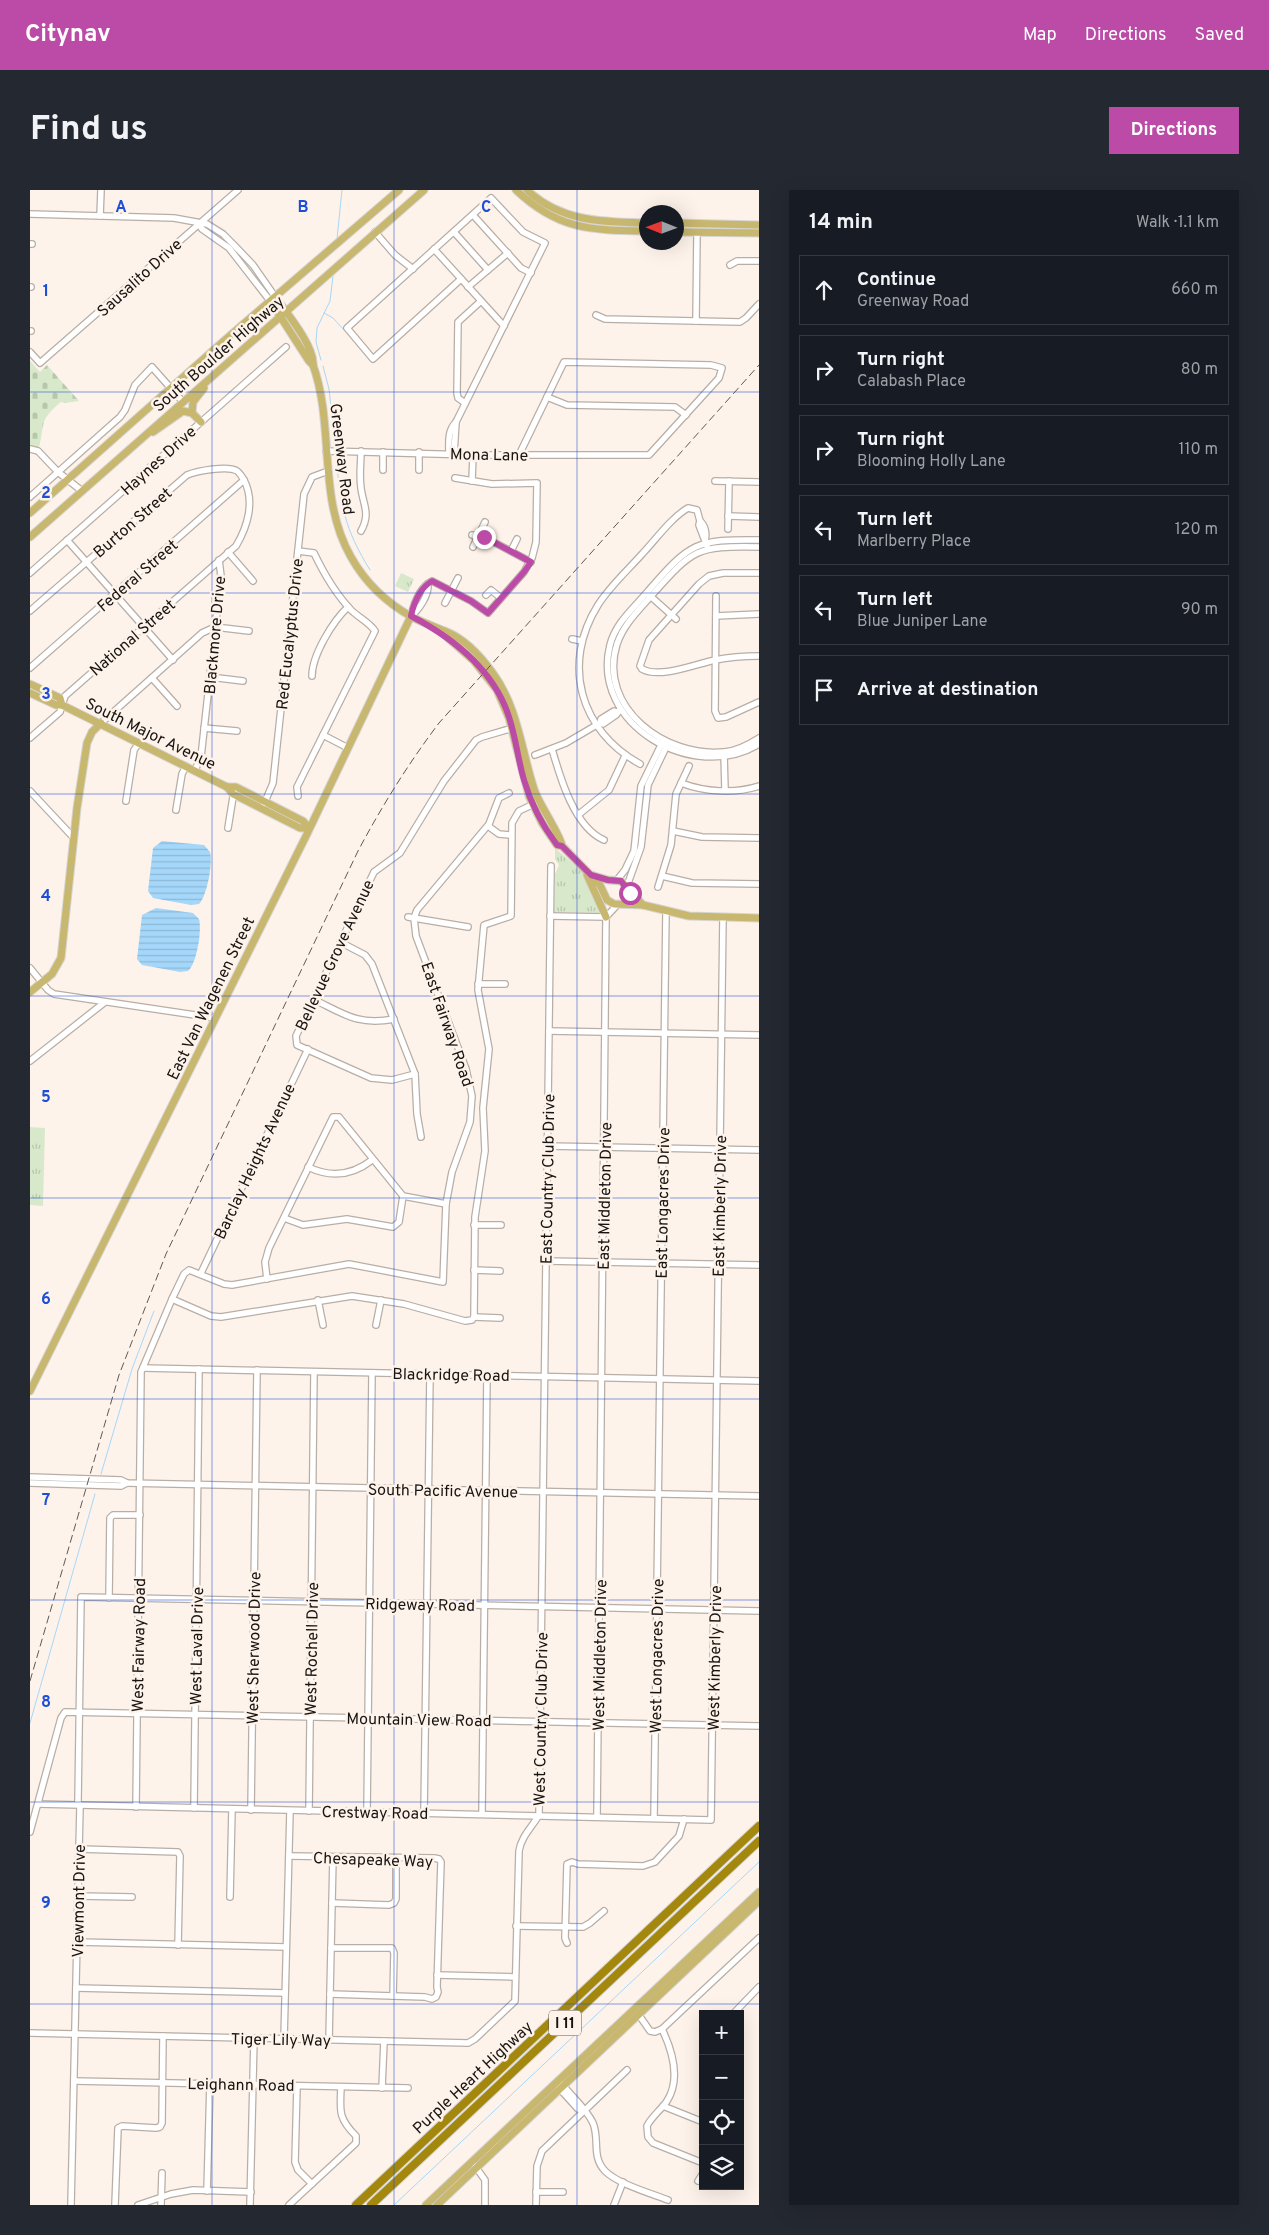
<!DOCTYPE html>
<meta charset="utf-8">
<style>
body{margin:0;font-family:Overpass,sans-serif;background:#242831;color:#f1f3f6}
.controls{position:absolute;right:15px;bottom:15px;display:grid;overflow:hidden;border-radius:0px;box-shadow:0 5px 20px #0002}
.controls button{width:45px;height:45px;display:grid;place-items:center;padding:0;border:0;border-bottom:1px solid #363941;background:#171b24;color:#f1f3f6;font:25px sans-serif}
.compass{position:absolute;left:609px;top:15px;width:45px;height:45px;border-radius:50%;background:#171b24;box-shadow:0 5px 20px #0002;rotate:271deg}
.stop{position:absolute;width:15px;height:15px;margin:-11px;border:4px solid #bb4ba7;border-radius:50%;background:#fff}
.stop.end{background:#bb4ba7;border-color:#fff;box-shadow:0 1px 5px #0008}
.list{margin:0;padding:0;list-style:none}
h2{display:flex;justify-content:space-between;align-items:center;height:65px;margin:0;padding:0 20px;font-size:21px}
h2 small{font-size:16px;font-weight:400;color:#9ea1a6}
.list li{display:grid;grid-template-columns:32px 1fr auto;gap:15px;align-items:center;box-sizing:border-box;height:70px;margin:0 10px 10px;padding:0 10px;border:1px solid #363941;border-radius:0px}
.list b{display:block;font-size:19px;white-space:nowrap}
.list p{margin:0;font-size:16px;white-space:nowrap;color:#9ea1a6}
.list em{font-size:16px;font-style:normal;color:#9ea1a6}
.icon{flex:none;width:28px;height:28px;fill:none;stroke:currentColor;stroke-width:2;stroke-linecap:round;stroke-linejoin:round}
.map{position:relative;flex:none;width:729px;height:2015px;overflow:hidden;border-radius:0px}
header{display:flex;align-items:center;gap:30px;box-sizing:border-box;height:70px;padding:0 25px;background:#bb4ba7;color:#fff}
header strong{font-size:24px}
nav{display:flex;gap:28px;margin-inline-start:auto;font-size:18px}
.intro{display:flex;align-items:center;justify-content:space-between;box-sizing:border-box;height:120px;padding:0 30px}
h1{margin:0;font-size:35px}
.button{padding:12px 22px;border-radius:0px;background:#bb4ba7;color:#fff;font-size:18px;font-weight:700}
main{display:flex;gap:30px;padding:0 30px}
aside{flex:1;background:#171b24;border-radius:0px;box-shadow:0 5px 20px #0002}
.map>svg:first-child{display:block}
</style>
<header>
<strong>Citynav</strong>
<nav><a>Map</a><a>Directions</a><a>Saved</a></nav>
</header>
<div class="intro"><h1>Find us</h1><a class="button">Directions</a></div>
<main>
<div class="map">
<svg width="729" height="2015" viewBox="0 0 729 2015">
<defs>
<pattern id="grass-tufts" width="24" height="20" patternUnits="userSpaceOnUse" patternTransform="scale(1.25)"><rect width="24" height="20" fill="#d7e9ca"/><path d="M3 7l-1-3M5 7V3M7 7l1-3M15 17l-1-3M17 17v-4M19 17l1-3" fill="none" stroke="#b8c7ac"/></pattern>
<pattern id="cemetery-stones" width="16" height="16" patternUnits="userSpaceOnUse" patternTransform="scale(1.25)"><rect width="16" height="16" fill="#d7e9ca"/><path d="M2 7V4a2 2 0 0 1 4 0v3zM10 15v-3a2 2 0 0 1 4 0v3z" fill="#b8c7ac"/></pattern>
<pattern id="water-rules" width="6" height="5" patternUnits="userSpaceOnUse" patternTransform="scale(1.25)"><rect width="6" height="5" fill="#a5d7fa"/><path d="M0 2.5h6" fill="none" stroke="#8db8d5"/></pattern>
</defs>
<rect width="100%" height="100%" fill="#fef3ea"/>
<g fill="url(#grass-tufts)">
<polygon points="371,383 384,389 378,402 365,396"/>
<polygon points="525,658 579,706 572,723 524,722 525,684 529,675 525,669"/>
<polygon points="0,937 15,938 13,1016 0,1015"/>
</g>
<path fill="url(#cemetery-stones)" d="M0,171l10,11 7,-7 32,36 -14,2 -4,-1c-24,20 -15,22 -23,49l-8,-2z"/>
<g fill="url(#water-rules)">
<path d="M132,651l42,4 6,7c3,11 -3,44 -11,52l-8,1 -38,-7 -5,-7 5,-43z"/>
<path d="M126,718l37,5 6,6c3,11 -2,44 -11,52l-8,1 -38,-7 -5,-6 5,-44z"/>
</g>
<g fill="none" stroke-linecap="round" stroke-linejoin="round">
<g stroke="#a5d7fa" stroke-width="1">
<polyline points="307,49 312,0"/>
<polyline points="294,123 303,128 314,140"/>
<polyline points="291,170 286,152 287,138 300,111 303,86"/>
<polyline points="293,176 299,199 305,254"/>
<path d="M306,267c5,49 8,71 34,113"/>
<polyline points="71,1284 102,1179 124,1121"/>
<polyline points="0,1533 65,1304"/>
<polyline points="364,2015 729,1672"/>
</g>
<g stroke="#b8aea5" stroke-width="8">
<g id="minor">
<polyline points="0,24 144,28 177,34 193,44 204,55 223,75 246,108"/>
<polyline points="443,25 491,78 501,83"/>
<polyline points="70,26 71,0"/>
<polyline points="168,33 172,39 199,58 241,112"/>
<polyline points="345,42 365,65 383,79"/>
<polyline points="424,42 458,80"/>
<polyline points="0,54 2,54"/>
<polyline points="404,59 474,136"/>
<polyline points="700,75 707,71 729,71"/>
<polyline points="0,97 1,97"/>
<polyline points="438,97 478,63"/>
<polyline points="566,125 575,129 710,132 716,128 729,114"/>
<polyline points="666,131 667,42"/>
<polyline points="0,141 1,141"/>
<polyline points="0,162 10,173 208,0"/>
<polyline points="517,207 537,215 645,217 656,225"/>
<polyline points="435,213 428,208 427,203 428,132 451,111"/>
<polyline points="0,259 8,261 28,282 52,301"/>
<polyline points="296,261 443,265 619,265 689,188 692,178 681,175 534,172 489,265"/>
<path d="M419,264c0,-11 -2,-23 7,-32l89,-179 -22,-11 -32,-34 -144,130 26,31 88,-80"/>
<polyline points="424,264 426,232"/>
<polyline points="353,280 353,262"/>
<polyline points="389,280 389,262"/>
<polyline points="442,291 443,265"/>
<polyline points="685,291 729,292"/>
<polyline points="0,307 90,227 95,220 105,195 122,177 153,212"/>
<polyline points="698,326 729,327"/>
<path d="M670,331c5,4 7,13 5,19"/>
<polyline points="698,339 699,291"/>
<path d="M331,341c10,-18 2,-26 0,-43 -2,-12 0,-25 0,-37"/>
<polyline points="442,345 454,347 501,372"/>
<polyline points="37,350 143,470"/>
<path d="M729,350c-63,-1 -69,3 -110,50 -15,18 -33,32 -39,55 -20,80 84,139 149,99"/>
<polyline points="443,357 455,332"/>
<path d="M729,357c-63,-1 -65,1 -107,48 -14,16 -28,29 -35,49 -20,64 49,114 107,108 13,-1 24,-7 35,-14"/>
<polyline points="481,361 487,349"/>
<polyline points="198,362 223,391"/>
<polyline points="0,383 256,157"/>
<path d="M729,383h-36l-14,3 -10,8 -50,56 -9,26 2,3c18,10 54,-5 73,-9 15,-3 29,-4 44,-4"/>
<polyline points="618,404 646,429"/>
<polyline points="456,405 461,400 471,408"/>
<polyline points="686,406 685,521 688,528 696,527 729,512"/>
<polyline points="415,413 428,388"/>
<path d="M0,421l157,-136c10,-4 41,-10 50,-4 3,2 5,6 7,9 11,21 4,46 -8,66l-171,150 -5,16 -30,26"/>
<path d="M381,426c3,-13 9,-29 21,-35l39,20 17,12 36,-41 8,-14 4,-16 1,-59 -45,1 -37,-6"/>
<path d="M381,426c8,-6 18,-21 17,-32"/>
<polyline points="686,426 729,424"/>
<polyline points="542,449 552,451"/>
<polyline points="0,478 214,290"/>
<path d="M282,486c0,-21 21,-55 36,-69"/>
<polyline points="180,487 213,491"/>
<polyline points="122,488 147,516"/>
<polyline points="71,533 172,443 185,437 219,441"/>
<polyline points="570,533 573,534 586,525 589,521"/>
<polyline points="174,538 207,541"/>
<polyline points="293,545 318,558"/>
<path d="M522,559c8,28 22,78 52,91"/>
<polyline points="694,564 695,600"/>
<polyline points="505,565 536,553 570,533 571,529 584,521 587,522"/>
<path d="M610,574c-60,-33 -79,-100 -42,-159 12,-19 30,-35 45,-52 14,-15 28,-35 45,-45l9,2 3,11 -1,4 8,21"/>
<polyline points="165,580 171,567 191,386 189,370"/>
<path d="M651,593c24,9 53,11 78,3"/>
<polyline points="0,601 43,647"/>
<path d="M268,606l-1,-9 78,-156c-5,-8 -17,-14 -24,-21 -16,-17 -27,-36 -37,-57l-16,-2"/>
<polyline points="96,611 104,560 109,553"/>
<polyline points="234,614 243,593 274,304 282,287 298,281"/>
<polyline points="146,620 152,584 156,576"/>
<polyline points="548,625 579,600 595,566"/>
<polyline points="458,636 469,644 481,645"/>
<polyline points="198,638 204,601"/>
<polyline points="643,641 672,647 729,648"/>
<polyline points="632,686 662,693 729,694"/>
<polyline points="587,690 595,680 604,661 611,596 633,551"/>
<polyline points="597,696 611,657 618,595 638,553"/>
<polyline points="628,697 641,655 646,604 659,576"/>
<polyline points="520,726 576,727"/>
<polyline points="378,727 438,737"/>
<polyline points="310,752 335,765 342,774 385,884 387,924 391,947"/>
<polyline points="0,778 18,800 24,804 185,828"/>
<polyline points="448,794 475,794"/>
<path d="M283,809c31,15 45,27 81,20"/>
<polyline points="519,841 729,845"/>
<polyline points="0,871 75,812"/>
<polyline points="385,884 362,890 341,888 267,855 266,846 344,682 370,663 414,591 446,550 452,547 486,537"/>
<polyline points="517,956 729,960"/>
<path d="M278,977c23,11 45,8 64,-7"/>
<polyline points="254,1028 273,1035 317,1029 363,1037 369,1032 373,1006"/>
<polyline points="444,1035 471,1035"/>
<polyline points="516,1071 729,1075"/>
<polyline points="444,1080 470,1081"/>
<polyline points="171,1083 278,859"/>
<polyline points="237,1089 235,1072 239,1058 303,927 309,927 373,1006 416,1014"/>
<polyline points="142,1109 181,1126 191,1127 322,1106 374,1114 435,1131 442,1130 444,1127 445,1027 455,961 453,918 459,859 448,800 454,735 481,726 482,633 489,621 506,613"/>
<polyline points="288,1110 293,1135"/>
<polyline points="444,1127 470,1128"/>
<polyline points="346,1135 351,1110"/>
<polyline points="113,1178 729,1191"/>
<polyline points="0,1287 91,1290 97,1293 729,1306"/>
<polyline points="0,1293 91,1296 97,1293"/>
<polyline points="79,1408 80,1328 83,1325 110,1325"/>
<polyline points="8,1614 681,1630 693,727"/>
<polyline points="106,1617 111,1182 142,1109 154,1084 159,1080 194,1094 202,1095 319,1074 413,1092 416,1014 422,982 440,932 442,906 436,879 386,746 384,728 387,720 459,634 469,608 479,603"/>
<polyline points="164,1618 169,1179"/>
<polyline points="221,1620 227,1180"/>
<polyline points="279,1621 284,1182"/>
<polyline points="337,1622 342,1183"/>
<polyline points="394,1624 400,1184"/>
<polyline points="452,1624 457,1185"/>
<polyline points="567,1627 576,727 588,714"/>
<polyline points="624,1628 636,722"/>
<polyline points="0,1642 31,1528 35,1522 729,1536"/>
<polyline points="49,1659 148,1662 150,1666 148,1755"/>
<polyline points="259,1666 404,1668 409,1669 411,1672 407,1797 408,1802 406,1807 402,1809 395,1807 300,1804"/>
<polyline points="48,1706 102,1707"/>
<polyline points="200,1707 202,1619"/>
<polyline points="302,1713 359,1715 364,1713 366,1709 366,1669"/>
<polyline points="486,1736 553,1737 560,1733 574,1721"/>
<polyline points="47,1752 256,1757"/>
<polyline points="537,1753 535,1748 537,1674 542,1672 548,1674 613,1676 625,1672 649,1646 654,1629"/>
<polyline points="301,1758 362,1758 364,1763 363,1806"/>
<polyline points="407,1785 485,1787"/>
<polyline points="46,1798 255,1803"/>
<polyline points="703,1824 729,1797"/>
<polyline points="611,1828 620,1841 625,1842 632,1839 729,1748"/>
<path d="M632,1839c10,21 19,50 5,72 -6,9 -15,15 -20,25l1,11 5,6 50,20"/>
<path d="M0,1843l438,10 7,-4 40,-38 4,-150c2,-14 13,-24 20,-36l12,-949"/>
<polyline points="254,1849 260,1621"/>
<polyline points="299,1850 303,1667"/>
<polyline points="44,1891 378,1898"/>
<path d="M532,1894c10,13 24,24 31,39 7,17 -2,33 12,48 13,13 45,22 63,29"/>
<polyline points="267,1896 265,1972 268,1980 282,1994"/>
<polyline points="528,1897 548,1919 554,1921"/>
<polyline points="352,1898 354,1851"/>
<polyline points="633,1916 673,1932"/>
<polyline points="445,1976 455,1990 455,2015"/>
<polyline points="668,1991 673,1983"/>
<polyline points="177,2001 180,1893"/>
<polyline points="506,2002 533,2002"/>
<polyline points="41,2015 50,1616 48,1612 51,1407 729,1421"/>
<polyline points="85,2015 88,1938 92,1936 126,1938 130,1937 132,1933 133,1846"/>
<polyline points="108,2015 141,2004 163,2000 221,2002"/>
<polyline points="131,2015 132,1983"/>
<polyline points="220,2015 224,1848"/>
<path d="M259,2015l67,-62v-7c-18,-18 -16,-25 -15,-49"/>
<polyline points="506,2015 507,1976 512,1961 597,1880"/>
<polyline points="584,2015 593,1992"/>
</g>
</g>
<g stroke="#d5d5d4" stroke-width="9">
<g id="major">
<path d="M486,0c42,40 75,40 130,41"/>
<path d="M497,0c34,32 76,32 119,33"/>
<polyline points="646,33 729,35"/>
<polyline points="646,42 729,43"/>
<path d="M246,108c10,14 39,49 37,67 22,61 4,133 38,192 14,25 36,46 61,60 12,6 23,10 35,15 17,7 34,25 45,40 26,35 29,77 42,117 4,14 28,48 28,57"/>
<polyline points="241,112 279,171 283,175"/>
<polyline points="162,223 163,212 174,198"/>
<polyline points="123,242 153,221 162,223 171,232"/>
<polyline points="0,323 196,149 369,0"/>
<polyline points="0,347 394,0"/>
<polyline points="410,441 444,471 467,500 479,528 499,606 512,633 527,655 532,656 570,695 577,710 584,714 613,715 659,726 729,728"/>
<polyline points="0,494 30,508 32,515"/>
<polyline points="0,503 26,515 32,515 197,597 206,597 273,631 279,638"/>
<polyline points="197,597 203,604 270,638 279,638"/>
<polyline points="557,685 576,727"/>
<polyline points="561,685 578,690 591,691 613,715"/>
<polyline points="0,802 22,784 31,768 47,618 57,553 62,542 71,533"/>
<polyline points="0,1201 277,644 381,426"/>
<polyline points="396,2015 729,1702"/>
<polyline points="407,2015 729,1711"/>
</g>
</g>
<g stroke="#d5d5d4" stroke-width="10">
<g id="highway">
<polyline points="326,2015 729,1636"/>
<polyline points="341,2015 729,1651"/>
</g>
</g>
<use href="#minor" stroke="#fff" stroke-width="5.5"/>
<use href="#major" stroke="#c8b76e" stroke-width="7"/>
<use href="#highway" stroke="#a4870d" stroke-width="8"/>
<path stroke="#5f5954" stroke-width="1" stroke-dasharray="8 4" stroke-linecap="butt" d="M0,1491l89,-306 47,-121 192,-403c24,-45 50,-87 81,-128l320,-358"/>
</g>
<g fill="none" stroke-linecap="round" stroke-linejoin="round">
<path stroke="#bb4ba7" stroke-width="6" d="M454,347l47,25 -7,10 -36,41 -17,-12 -39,-20c-12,7 -18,21 -21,35 42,22 83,54 98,101 7,21 9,43 15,63 7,24 18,45 33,65l5,1 29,29 17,5 13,1 9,12"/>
</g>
<path fill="none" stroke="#1d4ed8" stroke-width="1" stroke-opacity="0.55" d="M182,0v2015M364,0v2015M547,0v2015M0,202h729M0,403h729M0,604h729M0,806h729M0,1008h729M0,1209h729M0,1410h729M0,1612h729M0,1814h729"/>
<g text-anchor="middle" stroke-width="5" stroke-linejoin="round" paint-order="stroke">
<rect fill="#fef3ea" stroke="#5d5752" stroke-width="1" x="519" y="1820.5" width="32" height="25" rx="4"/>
<g font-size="15" font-weight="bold" fill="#181411">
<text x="535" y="1838">I 11</text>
</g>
<g font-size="16" fill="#181411" stroke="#fef3ea">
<text transform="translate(109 87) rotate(-42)" y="6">Sausalito Drive</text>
<text transform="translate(188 163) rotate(-41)" y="6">South Boulder Highway</text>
<text transform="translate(459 264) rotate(1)" y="6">Mona Lane</text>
<text transform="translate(313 269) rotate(83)" y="6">Greenway Road</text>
<text transform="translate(128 270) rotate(-42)" y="6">Haynes Drive</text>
<text transform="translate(102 332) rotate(-41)" y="6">Burton Street</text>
<text transform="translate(107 385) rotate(-41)" y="6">Federal Street</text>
<text transform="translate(259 444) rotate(-84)" y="6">Red Eucalyptus Drive</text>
<text transform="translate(184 445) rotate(-85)" y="6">Blackmore Drive</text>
<text transform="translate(102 447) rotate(-41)" y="6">National Street</text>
<text transform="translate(121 543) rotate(26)" y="6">South Major Avenue</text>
<text transform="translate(304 765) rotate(-65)" y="6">Bellevue Grove Avenue</text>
<text transform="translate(180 808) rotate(-64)" y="6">East Van Wagenen Street</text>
<text transform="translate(418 834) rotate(71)" y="6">East Fairway Road</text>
<text transform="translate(224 971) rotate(-65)" y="6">Barclay Heights Avenue</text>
<text transform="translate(517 989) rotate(-89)" y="6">East Country Club Drive</text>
<text transform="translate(574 1006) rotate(-89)" y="6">East Middleton Drive</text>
<text transform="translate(632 1013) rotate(-89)" y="6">East Longacres Drive</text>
<text transform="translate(689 1016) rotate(-89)" y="6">East Kimberly Drive</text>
<text transform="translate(421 1184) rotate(1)" y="6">Blackridge Road</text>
<text transform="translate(413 1300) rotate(1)" y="6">South Pacific Avenue</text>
<text transform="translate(390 1414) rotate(1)" y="6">Ridgeway Road</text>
<text transform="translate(108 1455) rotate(-89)" y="6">West Fairway Road</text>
<text transform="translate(166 1456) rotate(-89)" y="6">West Laval Drive</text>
<text transform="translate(223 1458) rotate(-89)" y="6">West Sherwood Drive</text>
<text transform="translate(281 1459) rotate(-89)" y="6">West Rochell Drive</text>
<text transform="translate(569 1465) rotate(-89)" y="6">West Middleton Drive</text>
<text transform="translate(626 1466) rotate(-89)" y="6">West Longacres Drive</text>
<text transform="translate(684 1468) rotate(-89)" y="6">West Kimberly Drive</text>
<text transform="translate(389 1529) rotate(1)" y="6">Mountain View Road</text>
<text transform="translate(510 1529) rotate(-89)" y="6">West Country Club Drive</text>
<text transform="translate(345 1622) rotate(1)" y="6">Crestway Road</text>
<text transform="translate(343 1669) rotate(2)" y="6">Chesapeake Way</text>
<text transform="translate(48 1711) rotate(-89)" y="6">Viewmont Drive</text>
<text transform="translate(251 1849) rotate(1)" y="6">Tiger Lily Way</text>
<text transform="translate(442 1887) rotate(-43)" y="6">Purple Heart Highway</text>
<text transform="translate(211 1894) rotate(1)" y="6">Leighann Road</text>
</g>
</g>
<g font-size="16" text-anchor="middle" font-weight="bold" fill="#1d4ed8" stroke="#fef3ea" stroke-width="5" stroke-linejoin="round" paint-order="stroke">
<text x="91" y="22">A</text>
<text x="273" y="22">B</text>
<text x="456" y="22">C</text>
<text x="16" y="106">1</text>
<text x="16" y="308">2</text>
<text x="16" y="509">3</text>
<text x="16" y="711">4</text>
<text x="16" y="912">5</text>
<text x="16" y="1114">6</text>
<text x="16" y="1315">7</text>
<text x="16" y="1517">8</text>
<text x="16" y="1718">9</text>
</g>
</svg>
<div class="controls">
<button>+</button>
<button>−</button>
<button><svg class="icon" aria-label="locate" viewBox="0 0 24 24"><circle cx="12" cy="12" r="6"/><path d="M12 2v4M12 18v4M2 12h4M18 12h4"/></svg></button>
<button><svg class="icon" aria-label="layers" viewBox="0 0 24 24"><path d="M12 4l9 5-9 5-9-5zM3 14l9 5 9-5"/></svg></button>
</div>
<svg class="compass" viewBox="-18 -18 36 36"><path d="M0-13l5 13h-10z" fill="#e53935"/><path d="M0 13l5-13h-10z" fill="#9ea1a6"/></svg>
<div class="stop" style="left:600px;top:703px"></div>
<div class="stop end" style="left:454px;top:347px"></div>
</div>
<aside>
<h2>14 min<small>Walk · 1.1 km</small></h2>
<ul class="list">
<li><svg class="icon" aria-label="ahead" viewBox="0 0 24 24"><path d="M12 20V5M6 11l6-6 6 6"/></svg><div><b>Continue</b><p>Greenway Road</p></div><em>660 m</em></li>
<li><svg class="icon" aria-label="right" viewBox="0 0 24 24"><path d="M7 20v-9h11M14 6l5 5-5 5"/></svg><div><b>Turn right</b><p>Calabash Place</p></div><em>80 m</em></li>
<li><svg class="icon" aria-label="right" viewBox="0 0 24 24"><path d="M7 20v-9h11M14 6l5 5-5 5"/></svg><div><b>Turn right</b><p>Blooming Holly Lane</p></div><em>110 m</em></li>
<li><svg class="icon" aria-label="left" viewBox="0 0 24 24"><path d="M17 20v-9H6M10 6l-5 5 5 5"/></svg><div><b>Turn left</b><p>Marlberry Place</p></div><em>120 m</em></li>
<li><svg class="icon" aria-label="left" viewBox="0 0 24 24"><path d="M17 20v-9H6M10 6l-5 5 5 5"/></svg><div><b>Turn left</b><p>Blue Juniper Lane</p></div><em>90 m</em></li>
<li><svg class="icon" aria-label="arrive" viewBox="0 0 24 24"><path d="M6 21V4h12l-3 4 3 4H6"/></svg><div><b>Arrive at destination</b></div></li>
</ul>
</aside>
</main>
